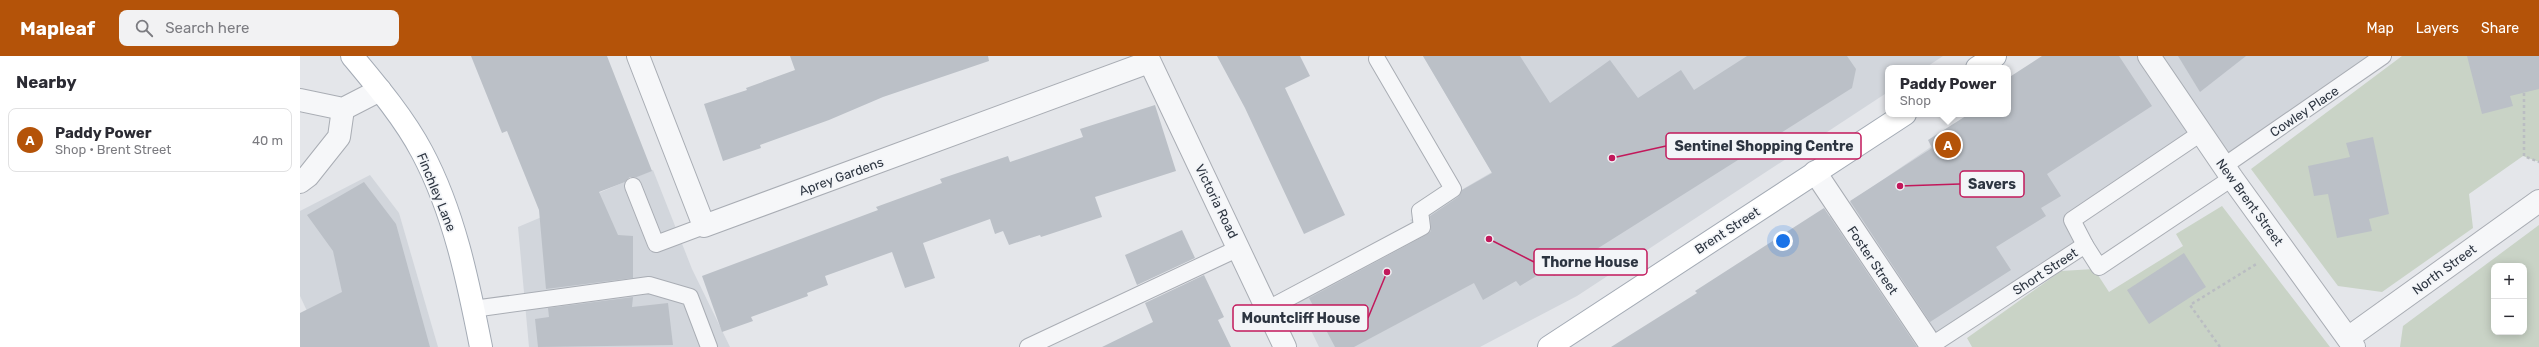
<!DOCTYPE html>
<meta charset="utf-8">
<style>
body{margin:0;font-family:Rubik,sans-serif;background:#f2f2f3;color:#2b2b33}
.controls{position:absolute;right:12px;bottom:12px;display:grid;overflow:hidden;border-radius:8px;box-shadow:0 2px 10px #0003}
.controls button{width:36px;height:36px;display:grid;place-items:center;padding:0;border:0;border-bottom:1px solid #e1e1e2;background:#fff;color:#2b2b33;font:20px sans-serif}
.you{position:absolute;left:1483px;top:185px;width:14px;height:14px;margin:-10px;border:3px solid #fff;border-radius:50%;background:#1a73e8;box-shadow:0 0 0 6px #1a73e833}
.badge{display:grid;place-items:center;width:26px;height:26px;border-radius:50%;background:#b45309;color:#fff;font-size:13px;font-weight:700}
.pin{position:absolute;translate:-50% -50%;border:2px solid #fff;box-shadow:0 1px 4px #0006}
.popup{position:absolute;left:1585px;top:9px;width:126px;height:52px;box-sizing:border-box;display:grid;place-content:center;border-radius:8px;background:#fff;filter:drop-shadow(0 1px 3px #0005);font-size:13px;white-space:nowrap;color:#7c7c81}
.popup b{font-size:15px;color:#2b2b33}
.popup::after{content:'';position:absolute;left:50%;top:100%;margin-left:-8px;border:8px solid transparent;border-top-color:#fff}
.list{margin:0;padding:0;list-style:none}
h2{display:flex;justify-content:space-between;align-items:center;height:52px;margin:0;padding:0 16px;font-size:17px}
h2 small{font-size:13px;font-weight:400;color:#7c7c81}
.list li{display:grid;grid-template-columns:26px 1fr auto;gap:12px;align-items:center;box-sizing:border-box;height:64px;margin:0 8px 8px;padding:0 8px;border:1px solid #e1e1e2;border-radius:8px}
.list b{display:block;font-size:15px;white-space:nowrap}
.list p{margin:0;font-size:13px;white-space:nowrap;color:#7c7c81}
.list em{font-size:13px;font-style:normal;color:#7c7c81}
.icon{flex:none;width:22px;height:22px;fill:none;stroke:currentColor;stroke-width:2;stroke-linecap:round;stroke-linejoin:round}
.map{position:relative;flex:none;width:2239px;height:291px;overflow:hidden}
header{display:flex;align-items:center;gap:24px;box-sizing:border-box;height:56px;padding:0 20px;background:#b45309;color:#fff}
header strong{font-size:19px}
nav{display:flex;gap:22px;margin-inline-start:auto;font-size:14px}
.search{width:280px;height:36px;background:#f2f2f3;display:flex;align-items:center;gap:10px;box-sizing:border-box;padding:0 14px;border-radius:8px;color:#7c7c81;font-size:15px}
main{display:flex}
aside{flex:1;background:#fff}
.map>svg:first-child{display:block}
</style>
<header>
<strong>Mapleaf</strong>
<div class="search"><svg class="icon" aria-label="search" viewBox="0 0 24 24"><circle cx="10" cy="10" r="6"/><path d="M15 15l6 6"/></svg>Search here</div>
<nav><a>Map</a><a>Layers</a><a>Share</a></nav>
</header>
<main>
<aside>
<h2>Nearby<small></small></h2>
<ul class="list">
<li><span class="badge">A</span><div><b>Paddy Power</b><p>Shop · Brent Street</p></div><em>40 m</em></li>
</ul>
</aside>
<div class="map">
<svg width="2239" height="291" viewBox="0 0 2239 291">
<rect width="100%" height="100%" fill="#e4e6ea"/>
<g fill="#d2d6dc">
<polygon points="1123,0 1643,0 1625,12 1588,12 1588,36 1277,240 1180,291 1019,291 992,235 1115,169 1110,164 1192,116"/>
<polygon points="1770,0 2083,0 1923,110 1901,77 1773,163 1785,189 1630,291 1329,291 1527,162 1638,86 1708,58"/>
<polygon points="353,114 392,213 430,291 229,291 218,171"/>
<polygon points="70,119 99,157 138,291 24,291 0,240 0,155"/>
</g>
<g fill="#c9d3c6" fill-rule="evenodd">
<polygon points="2102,0 2239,0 2239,106 2223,100 2169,138 2173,172 2082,236 2038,230 1951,113"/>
<polygon points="1922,150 2030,291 1672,291 1667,282 1761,215 1794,213 1809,236 1883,190 1876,178"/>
<path d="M2239,169v122h-139l3,-21zM2194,210h30v66h-30z"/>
</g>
<g fill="#bbc0c7">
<polygon points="171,0 307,0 352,115 337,121 330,121 325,126 299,136 318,179 333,180 333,222 246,233 239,154 207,75 202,77"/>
<polygon points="490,0 688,0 689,5 583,41 529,64 460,89 461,92 423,105 404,48 447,34 446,32 495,14"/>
<polygon points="917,0 1000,0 1010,20 985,32 1045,159 1004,178 945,52"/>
<polygon points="1123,0 1220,0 1250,47 1310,4 1338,42 1381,14 1394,34 1447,0 1547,0 1556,13 1552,32 1254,220 1248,213 1220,230 1216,225 1183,244 1174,227 1054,291 1035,291 1009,242 1126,179 1131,175 1130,160 1158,141 1162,134 1192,117"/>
<polygon points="1742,0 1819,0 1852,50 1747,118 1761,140 1741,152 1746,160 1696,191 1711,214 1630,266 1550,145 1632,92 1628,84 1669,58 1708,58 1708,22"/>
<polygon points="1878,0 1946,0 1900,36"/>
<polygon points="2167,0 2239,0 2239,33 2210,40 2213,50 2182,58"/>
<polygon points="855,49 876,115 795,141 802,161 741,181 740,179 709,189 703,175 695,178 690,163 623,187 635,222 605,232 592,196 525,220 528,229 507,237 508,240 451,261 453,265 422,276 402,220 578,154 576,151 642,127 640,123 708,100 710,106 783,81 780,73"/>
<polygon points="2073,81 2089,158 2069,163 2072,175 2037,182 2028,138 2014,140 2008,110 2050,101 2046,87"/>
<polygon points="64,126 96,168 130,291 0,291 0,257 42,236 33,195 7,159"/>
<polygon points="1524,152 1617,291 1311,291 1397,237 1395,235"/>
<polygon points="882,174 895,202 837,229 825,199"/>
<polygon points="1884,197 1906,231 1849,268 1827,234"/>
<polygon points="904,219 924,261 918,264 931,291 802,291 853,266 845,247"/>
<polygon points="333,241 332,251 368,247 373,289 238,291 235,263 249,261 248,252"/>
</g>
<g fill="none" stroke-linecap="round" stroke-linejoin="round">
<g stroke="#a9adb4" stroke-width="18">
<g id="lane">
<polyline points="1924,110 2083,0"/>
<polyline points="333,130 356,188 404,170"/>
<polyline points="1785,189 1772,164 1901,77"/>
<polyline points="173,253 349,229 390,241 409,291"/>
<polyline points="968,253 1122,171 1120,155 1153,133 1077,3"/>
<polyline points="728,291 939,192"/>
<polyline points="1629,291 1785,189 1799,211 1932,122"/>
</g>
</g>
<g stroke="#a9adb4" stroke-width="24">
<g id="street">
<polyline points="338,0 404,170 849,6"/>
<polyline points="847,0 985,291"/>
<polyline points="1849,0 1932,122 2054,291"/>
<polyline points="0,44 43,53 80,34"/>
<polyline points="1515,116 1632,291"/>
<polyline points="0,126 8,120 39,81 43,53"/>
<polyline points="2048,282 2239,145"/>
</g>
</g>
<g stroke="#a4abb5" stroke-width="24">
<g id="primary">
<path d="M52,0c25,30 52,62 70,96 32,60 46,129 59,195"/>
<polyline points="1677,12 1695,0"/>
<polyline points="1249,291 1605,58"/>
</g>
</g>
<g stroke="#babdc2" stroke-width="2.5" stroke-dasharray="3 3" stroke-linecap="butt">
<polyline points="2224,37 2224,100 2239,106"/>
<polyline points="1920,291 1890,249 1958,207"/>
</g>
<use href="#lane" stroke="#f6f7f9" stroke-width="16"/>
<use href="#street" stroke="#f6f7f9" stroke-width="22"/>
<use href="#primary" stroke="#fff" stroke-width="22"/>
</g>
<g text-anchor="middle" stroke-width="3.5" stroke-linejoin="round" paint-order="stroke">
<g font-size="13" fill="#2d3541" stroke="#f3f5f8">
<text transform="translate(2004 55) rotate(-34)" y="5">Cowley Place</text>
<text transform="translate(541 120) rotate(-20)" y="5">Aprey Gardens</text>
<text transform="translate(137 136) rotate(68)" y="5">Finchley Lane</text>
<text transform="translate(917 145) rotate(64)" y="5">Victoria Road</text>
<text transform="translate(1950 146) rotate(54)" y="5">New Brent Street</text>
<text transform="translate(1427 174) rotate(-33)" y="5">Brent Street</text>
<text transform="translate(1573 204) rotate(56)" y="5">Foster Street</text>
<text transform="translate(2144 213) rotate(-36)" y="5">North Street</text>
<text transform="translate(1745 215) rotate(-33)" y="5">Short Street</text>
</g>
</g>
<path fill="none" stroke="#c2185b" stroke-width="1.5" d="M1312 102L1366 90M1600 130L1660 128M1189 183L1234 206M1087 216L1068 262"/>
<g fill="#c2185b" stroke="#f3f5f8" stroke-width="1.5">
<circle cx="1312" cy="102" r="4"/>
<circle cx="1600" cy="130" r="4"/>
<circle cx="1189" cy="183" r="4"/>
<circle cx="1087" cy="216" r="4"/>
</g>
<g fill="#f3f5f8" stroke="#c2185b" stroke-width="1.5">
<rect x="1366" y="77" width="195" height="26" rx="4"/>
<rect x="1660" y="115" width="64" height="26" rx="4"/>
<rect x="1234" y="193" width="113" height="26" rx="4"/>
<rect x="933" y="249" width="135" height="26" rx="4"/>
</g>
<g font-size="14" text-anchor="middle" font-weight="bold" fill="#2d3541">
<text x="1464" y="95">Sentinel Shopping Centre</text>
<text x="1692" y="133">Savers</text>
<text x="1290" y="211">Thorne House</text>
<text x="1001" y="267">Mountcliff House</text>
</g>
</svg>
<div class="controls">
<button>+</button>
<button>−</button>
</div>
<div class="you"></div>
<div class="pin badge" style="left:1648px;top:89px">A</div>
<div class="popup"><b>Paddy Power</b>Shop</div>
</div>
</main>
